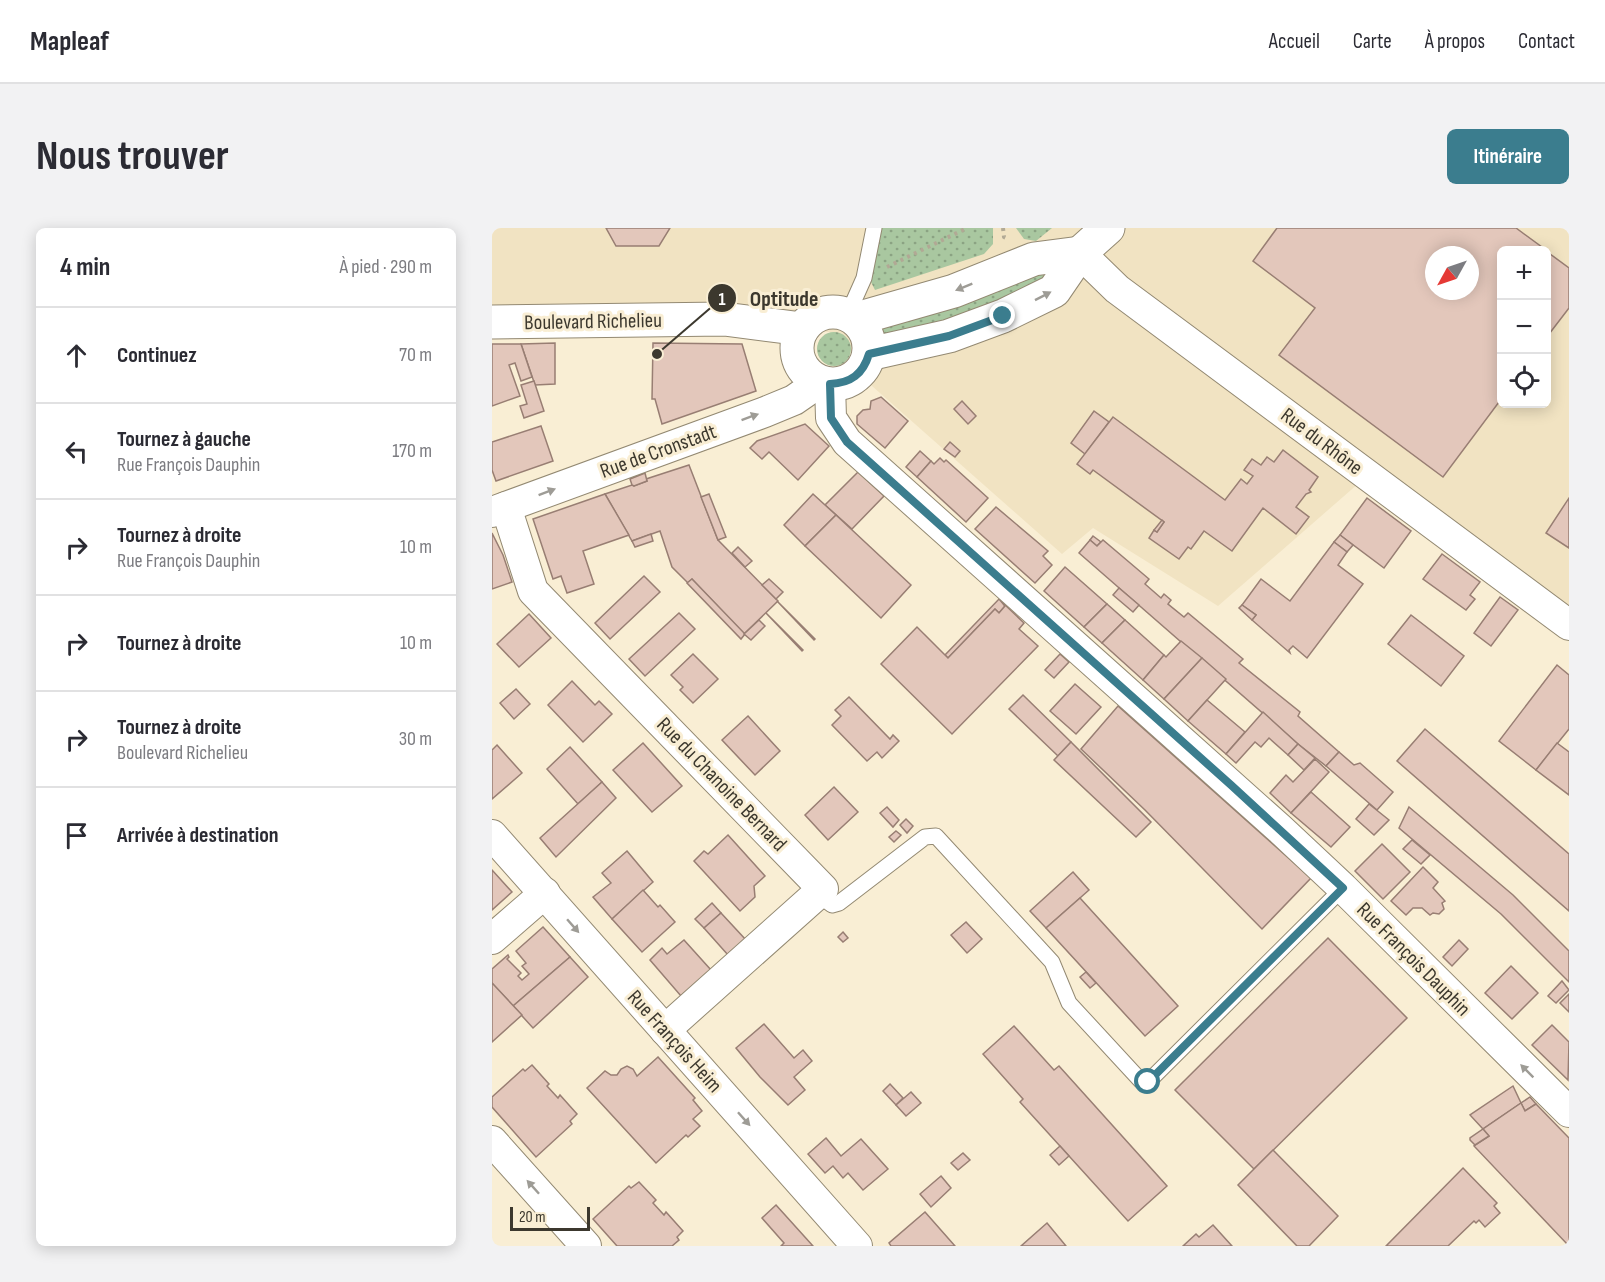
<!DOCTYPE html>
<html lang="fr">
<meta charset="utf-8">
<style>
body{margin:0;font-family:"Sofia Sans Condensed",sans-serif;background:#f2f2f3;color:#2b2b33}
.controls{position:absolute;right:18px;top:18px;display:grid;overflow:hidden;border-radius:9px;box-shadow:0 3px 15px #0003}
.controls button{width:54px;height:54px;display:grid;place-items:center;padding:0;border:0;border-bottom:2px solid #e1e1e2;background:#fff;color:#2b2b33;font:30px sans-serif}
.compass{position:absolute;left:933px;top:18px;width:54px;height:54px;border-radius:50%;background:#fff;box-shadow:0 3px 15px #0003;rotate:230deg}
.scale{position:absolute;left:18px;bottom:15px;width:80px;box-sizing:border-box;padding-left:6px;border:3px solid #3c382e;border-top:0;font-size:16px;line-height:21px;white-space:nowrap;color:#3c382e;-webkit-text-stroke:4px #f9eed4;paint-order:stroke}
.stop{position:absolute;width:18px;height:18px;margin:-14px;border:4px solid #3b7d8e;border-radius:50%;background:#fff}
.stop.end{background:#3b7d8e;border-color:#fff;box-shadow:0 2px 6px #0008}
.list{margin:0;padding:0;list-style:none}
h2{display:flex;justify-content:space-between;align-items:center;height:78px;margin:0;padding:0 24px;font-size:26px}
h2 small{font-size:20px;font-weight:400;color:#7c7c81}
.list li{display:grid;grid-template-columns:39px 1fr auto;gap:18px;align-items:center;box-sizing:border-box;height:96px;padding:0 24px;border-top:2px solid #e1e1e2}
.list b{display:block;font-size:22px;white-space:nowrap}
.list p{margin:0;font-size:20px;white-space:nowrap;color:#7c7c81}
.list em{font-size:20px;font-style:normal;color:#7c7c81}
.icon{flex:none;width:33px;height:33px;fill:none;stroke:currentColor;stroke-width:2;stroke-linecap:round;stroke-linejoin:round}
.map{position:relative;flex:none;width:1077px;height:1018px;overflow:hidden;border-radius:9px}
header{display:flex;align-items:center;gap:36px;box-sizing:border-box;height:84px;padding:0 30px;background:#fff;border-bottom:2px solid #e1e1e2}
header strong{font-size:28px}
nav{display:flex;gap:33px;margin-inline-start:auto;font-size:21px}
.intro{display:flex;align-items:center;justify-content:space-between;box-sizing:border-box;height:144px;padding:0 36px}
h1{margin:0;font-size:42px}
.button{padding:15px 27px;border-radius:9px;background:#3b7d8e;color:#fff;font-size:21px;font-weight:700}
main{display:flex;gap:36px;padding:0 36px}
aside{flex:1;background:#fff;border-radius:9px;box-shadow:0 3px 15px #0003}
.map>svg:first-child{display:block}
</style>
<header>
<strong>Mapleaf</strong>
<nav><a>Accueil</a><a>Carte</a><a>À propos</a><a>Contact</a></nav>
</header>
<div class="intro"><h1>Nous trouver</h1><a class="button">Itinéraire</a></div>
<main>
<aside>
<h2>4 min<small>À pied · 290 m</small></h2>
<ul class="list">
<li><svg class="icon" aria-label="ahead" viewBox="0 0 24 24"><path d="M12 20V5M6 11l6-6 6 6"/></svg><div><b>Continuez</b></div><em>70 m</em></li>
<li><svg class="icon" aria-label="left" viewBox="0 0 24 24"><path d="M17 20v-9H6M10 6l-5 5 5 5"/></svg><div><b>Tournez à gauche</b><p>Rue François Dauphin</p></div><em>170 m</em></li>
<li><svg class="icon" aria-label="right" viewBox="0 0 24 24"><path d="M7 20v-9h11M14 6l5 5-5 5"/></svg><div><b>Tournez à droite</b><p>Rue François Dauphin</p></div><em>10 m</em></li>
<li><svg class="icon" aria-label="right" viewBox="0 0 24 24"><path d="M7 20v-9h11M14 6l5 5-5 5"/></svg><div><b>Tournez à droite</b></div><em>10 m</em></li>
<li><svg class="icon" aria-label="right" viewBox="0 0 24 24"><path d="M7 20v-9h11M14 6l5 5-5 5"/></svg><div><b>Tournez à droite</b><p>Boulevard Richelieu</p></div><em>30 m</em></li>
<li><svg class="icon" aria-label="arrive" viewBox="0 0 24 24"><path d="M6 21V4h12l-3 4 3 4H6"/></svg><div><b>Arrivée à destination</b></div></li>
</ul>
</aside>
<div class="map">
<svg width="1077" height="1018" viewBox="0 0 1077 1018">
<defs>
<pattern id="grass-dots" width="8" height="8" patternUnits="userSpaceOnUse" patternTransform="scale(1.5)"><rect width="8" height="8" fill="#a9c7a0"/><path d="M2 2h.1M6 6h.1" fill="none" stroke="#8ba383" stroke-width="1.8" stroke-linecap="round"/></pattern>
</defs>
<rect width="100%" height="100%" fill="#f9eed4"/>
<path fill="#f1e3c2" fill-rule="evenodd" d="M0,0h1077v396l-210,-141 -141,123 -125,-78 -31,26 -190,-168 -31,-53 -349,-27zM1010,22h44v154h-44zM942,27h36v36h-36z"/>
<g fill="url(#grass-dots)">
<polygon points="390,0 501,0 501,16 492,26 383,62 379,54"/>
<polygon points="524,0 560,0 544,13 532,11"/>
<polygon points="539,44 568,47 474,90 390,109 382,103"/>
<circle cx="342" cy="121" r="17"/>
</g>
<g fill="#e3c7bb" stroke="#987e73" stroke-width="1.5" fill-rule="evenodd">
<polygon points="114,0 178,0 167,18 124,18"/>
<path d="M785,0h239l30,22h-44v148l-59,79 -164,-122 36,-47 -62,-47zM942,27h36v36h-36z"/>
<polygon points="1054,23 1077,40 1077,80 1054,110"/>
<polygon points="63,115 63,156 43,157 29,116"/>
<polygon points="161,115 250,116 264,163 170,196 163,171 160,171"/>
<polygon points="0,116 29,116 40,149 29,153 23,135 17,137 28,168 0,178"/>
<polygon points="42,153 52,183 32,190 28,178 35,176 29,157"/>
<polygon points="389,169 416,193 393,220 365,196 365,188 371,182 378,181 379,173"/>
<polygon points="470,173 484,188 476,196 462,181"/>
<polygon points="602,183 617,194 593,226 579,215"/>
<polygon points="621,189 733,272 749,251 755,256 761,248 752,242 760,231 769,237 775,229 782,234 791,222 826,249 817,262 819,264 814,266 804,279 817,289 804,306 771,280 740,323 712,303 699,321 696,319 687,331 657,310 662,302 665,304 672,294 601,242 598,246 585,236"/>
<polygon points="313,196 337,218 306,252 277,224 270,231 258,220 265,213"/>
<polygon points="49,198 61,233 4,253 0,242 0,214"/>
<polygon points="458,214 468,223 463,229 452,221"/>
<polygon points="428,223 439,233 425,249 414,239"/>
<polygon points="448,230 452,234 454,232 496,270 474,294 425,249 439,233 442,236"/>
<polygon points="197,237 226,312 286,373 252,406 200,351 196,355 180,339 168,303 140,313 113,266 140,257 142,258 155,253 154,251"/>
<polygon points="366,244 392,268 360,301 333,277"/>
<polygon points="153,245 155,253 142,258 140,257 138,251"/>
<polygon points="113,266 137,307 91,323 102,356 75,365 69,348 61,351 41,291"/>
<polygon points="217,266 234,309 226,312 209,269"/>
<polygon points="321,266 344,287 313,318 292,297"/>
<polygon points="875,270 919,303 892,340 848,307"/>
<polygon points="1077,270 1077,320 1054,305"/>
<polygon points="504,279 556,323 551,328 560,337 543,355 483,301"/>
<polygon points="344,287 419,357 389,390 313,318"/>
<polygon points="670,292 672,294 665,304 662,302"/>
<polygon points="0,305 11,327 20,354 0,361"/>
<polygon points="159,306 161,313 143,319 140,313"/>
<polygon points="848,307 861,317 855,324 842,314"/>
<polygon points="601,308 609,314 605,318 598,312"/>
<polygon points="598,312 605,318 611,312 657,351 653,356 669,370 672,366 679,372 676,376 692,389 696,385 751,431 747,435 808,484 806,488 847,524 834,538 806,516 587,325"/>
<polygon points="842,314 855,324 846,337 871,356 815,430 801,418 797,422 798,425 760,392 764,387 750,377 769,351 798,373"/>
<polygon points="246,319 260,333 253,339 240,325"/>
<polygon points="950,326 988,354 978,367 983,371 974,382 931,351"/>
<polygon points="573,339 615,376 592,399 552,363"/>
<polygon points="152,348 168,364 118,411 103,395"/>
<polygon points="200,351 253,406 249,411 195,355"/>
<polygon points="277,351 291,364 284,371 270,357"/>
<polygon points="627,360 647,377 641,384 621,367"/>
<polygon points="1008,369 1026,382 999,418 982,405"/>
<polygon points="507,371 513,378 507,385 503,381 456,430 453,427"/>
<polygon points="285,373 323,411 322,412"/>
<polygon points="510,374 532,395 527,401 546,418 460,506 389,436 425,399 456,430 503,381 507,385 513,378"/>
<polygon points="615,376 633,392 610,415 592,399"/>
<polygon points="750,377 764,387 760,392 747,380"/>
<polygon points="187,385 203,401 153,448 137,431"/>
<polygon points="274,385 311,422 310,423"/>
<polygon points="37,386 59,410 27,439 5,416"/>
<polygon points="919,387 972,428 949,458 896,416"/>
<polygon points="267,392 273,398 259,412 252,406"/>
<polygon points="633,392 672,427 651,452 610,415"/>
<polygon points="689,413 710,430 672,471 651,452 672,427 674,429"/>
<polygon points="201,426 226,451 201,475 188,462 191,459 179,447"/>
<polygon points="568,426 577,434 562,450 553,442"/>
<polygon points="710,430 734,451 696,493 672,471"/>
<polygon points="1065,437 1077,447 1077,501 1044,542 1007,513"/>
<polygon points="80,453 103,477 107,473 120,486 91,514 56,477"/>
<polygon points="583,456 609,479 584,506 558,483"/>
<polygon points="24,461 38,476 22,491 8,475"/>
<polygon points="531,467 579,514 566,528 517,481"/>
<polygon points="357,469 398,511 401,507 407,513 390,530 385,524 375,533 340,497 349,488 343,482"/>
<polygon points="715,472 753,504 734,526 696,493"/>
<polygon points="626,478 819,650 770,701 653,582 589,521"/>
<polygon points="771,484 806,516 796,527 777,510 769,519 763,514 744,535 734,526"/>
<polygon points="256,488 288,523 263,547 230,512"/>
<polygon points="933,501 1077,626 1077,683 905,533"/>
<polygon points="579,514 659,594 644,609 562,532"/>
<polygon points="151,515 190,558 160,584 121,542"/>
<polygon points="1065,515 1077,524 1077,567 1044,542"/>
<polygon points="806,516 823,530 812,542 796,527"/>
<polygon points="5,517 30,545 0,571 0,522"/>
<polygon points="78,519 110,554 86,576 55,541"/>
<polygon points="847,524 862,537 868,535 901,564 885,582 834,538"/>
<polygon points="823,531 837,544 799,585 778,565 794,547 801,554"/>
<polygon points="110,554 124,570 64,629 48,610"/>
<polygon points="342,559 366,584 336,612 313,587"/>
<polygon points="819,564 858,599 839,619 799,585"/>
<polygon points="877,576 897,592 882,607 864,591"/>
<polygon points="395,579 407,592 401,599 388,585"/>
<polygon points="917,579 1021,667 1077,723 1077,754 1009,686 907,600"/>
<polygon points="414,591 421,598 415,605 408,597"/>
<polygon points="404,603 409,607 402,614 397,609"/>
<polygon points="236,607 273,648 262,658 263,669 248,683 202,633 212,623 216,626"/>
<polygon points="920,612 938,627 929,636 911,621"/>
<polygon points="890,616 918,644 891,671 863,643"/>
<polygon points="135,623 161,654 120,691 101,669 119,655 110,645"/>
<polygon points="931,639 946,654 941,660 953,673 950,675 952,681 947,686 941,685 938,687 930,680 921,680 914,687 899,673"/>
<polygon points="0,642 20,664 0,682"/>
<polygon points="581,644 597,662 554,700 538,683"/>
<polygon points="151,662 166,679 168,677 183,694 150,724 120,691"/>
<polygon points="588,670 686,778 653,808 554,700"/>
<polygon points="220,675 229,685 212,700 203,691"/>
<polygon points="229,685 254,712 236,727 212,700"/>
<polygon points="474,694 490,711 475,725 459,707"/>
<polygon points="51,699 78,729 21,778 0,755 0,741 16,727 17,729 15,731 29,745 26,748 30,752 37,746 30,738 34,735 24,723"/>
<polygon points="351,704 356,710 351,714 346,709"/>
<polygon points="836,710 915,790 762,941 683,862"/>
<polygon points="192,712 219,742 189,768 158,732 170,720 175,726"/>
<polygon points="967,712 976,721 960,738 951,729"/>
<polygon points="78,729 96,749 41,800 21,778"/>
<polygon points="1019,738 1046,765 1020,791 993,765"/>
<polygon points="594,744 604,755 598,760 588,749"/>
<polygon points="1070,753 1077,762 1064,775 1056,768"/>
<polygon points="0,755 30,787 0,814"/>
<polygon points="1077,766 1077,784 1068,775"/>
<polygon points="272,796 302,830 311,822 320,833 302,849 313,862 296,877 268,849 244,820"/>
<polygon points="1060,797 1077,814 1076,852 1040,817"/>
<polygon points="522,798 562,842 567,838 675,958 636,993 528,874 531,871 491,826"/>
<polygon points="166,829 203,870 201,872 210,883 201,891 208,898 196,909 194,907 164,935 95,860 113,843 119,847 125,847 129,841 135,838 141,841 145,848"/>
<polygon points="40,837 57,856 55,858 66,870 68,867 85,886 78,893 80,896 44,929 0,879 0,869 31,841 33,843"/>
<polygon points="398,856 411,870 404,877 391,863"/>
<polygon points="1021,858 1029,875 991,901 978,887"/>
<polygon points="419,864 429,875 414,888 404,877"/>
<polygon points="1038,869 1044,876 1033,883 1029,875"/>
<polygon points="1029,875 1033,883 1044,876 1077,910 1077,1018 982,918 997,908 991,901"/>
<polygon points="991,901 997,908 983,917 978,912 978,910"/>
<polygon points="334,910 349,928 369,911 396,941 371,962 356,945 351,950 341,938 333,945 316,926"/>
<polygon points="568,918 577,928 567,937 558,927"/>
<polygon points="781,922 846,988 817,1018 805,1018 746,957"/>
<polygon points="471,925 478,932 466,942 459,935"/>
<polygon points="971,940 1005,975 1002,978 1008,985 993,999 987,992 984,995 982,993 956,1018 894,1018"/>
<polygon points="449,948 459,960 439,979 428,966"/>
<polygon points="147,954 164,972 161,975 172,987 174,984 191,1003 185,1009 187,1012 180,1018 125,1018 101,991 137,958 139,960"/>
<polygon points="284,977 321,1018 289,1018 292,1015 270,990"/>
<polygon points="433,984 463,1018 399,1018 397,1015"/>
<polygon points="555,995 574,1018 529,1018"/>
<polygon points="721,997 740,1018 691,1018 704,1006 707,1009"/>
</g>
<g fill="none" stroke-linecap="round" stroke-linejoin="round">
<g stroke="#938972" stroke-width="17">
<g id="lane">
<polyline points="356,86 372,50 382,0"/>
<polyline points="325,666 340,677 347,675 433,609 444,608 560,734 577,775 649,853 656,854 851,660"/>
</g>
</g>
<g stroke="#938972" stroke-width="32">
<g id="street">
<polyline points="588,25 625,61 1077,397"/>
<polyline points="338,156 339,190 355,214 788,601 851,660 1077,884"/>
<polyline points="14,279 41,363 331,661 173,802"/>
<polyline points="0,284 273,184 302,172 328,154"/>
<polyline points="0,607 365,1018"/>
<polyline points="0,711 53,665"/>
<polyline points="0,913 94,1018"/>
</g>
</g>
<g stroke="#938972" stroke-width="35">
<g id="secondary">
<circle cx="341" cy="120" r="36"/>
<polyline points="364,91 462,63 542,31 588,25"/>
<polyline points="0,94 232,91 310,101"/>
<polyline points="377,126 457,108 511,88 562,63 588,25 616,0"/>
</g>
</g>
<g stroke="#b1a995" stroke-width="4" stroke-dasharray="3 4.5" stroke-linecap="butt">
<polyline points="511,0 512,9 514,10"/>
<polyline points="395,39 475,0"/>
</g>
<use href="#lane" stroke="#fff" stroke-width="15"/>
<use href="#street" stroke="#fff" stroke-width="30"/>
<use href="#secondary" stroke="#fff" stroke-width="33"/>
</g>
<defs><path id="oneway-solid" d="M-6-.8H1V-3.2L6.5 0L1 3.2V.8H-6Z" transform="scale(1.5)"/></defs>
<g fill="#9e9c96">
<use href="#oneway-solid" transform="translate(472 59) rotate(158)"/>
<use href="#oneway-solid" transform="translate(551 68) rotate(-27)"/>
<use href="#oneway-solid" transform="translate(258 189) rotate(-20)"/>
<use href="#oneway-solid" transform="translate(55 264) rotate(-21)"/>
<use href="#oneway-solid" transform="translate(81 698) rotate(49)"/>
<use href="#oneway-solid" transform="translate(1035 843) rotate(-135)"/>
<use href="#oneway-solid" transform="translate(252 891) rotate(48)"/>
<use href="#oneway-solid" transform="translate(41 959) rotate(-132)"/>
</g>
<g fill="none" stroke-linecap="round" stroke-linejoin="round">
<path stroke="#3b7d8e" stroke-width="8" d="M511,88l-54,20 -80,18c-6,20 -18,29 -39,30l1,34 16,24 384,343 112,103 -195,194"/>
</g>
<g text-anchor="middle" stroke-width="6" stroke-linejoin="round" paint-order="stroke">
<g font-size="21" fill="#3c382e" stroke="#f9eed4">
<text transform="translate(101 93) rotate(-1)" y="7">Boulevard Richelieu</text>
<text transform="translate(830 213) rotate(37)" y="7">Rue du Rhône</text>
<text transform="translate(166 223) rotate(-20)" y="7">Rue de Cronstadt</text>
<text transform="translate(230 556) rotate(46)" y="7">Rue du Chanoine Bernard</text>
<text transform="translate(922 731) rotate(45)" y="7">Rue François Dauphin</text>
<text transform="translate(183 813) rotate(48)" y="7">Rue François Heim</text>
</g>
</g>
<path fill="none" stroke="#3c382e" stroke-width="2" d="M165 126L230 70"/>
<g fill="#3c382e" stroke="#f9eed4" stroke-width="2">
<circle cx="165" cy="126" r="6"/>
<circle cx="230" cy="70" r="15"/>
</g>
<g font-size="18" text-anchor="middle" font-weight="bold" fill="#fff">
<text x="230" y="77">1</text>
</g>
<g font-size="22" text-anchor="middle" font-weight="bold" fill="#3c382e" stroke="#f9eed4" stroke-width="6" stroke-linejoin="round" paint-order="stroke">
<text x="292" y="78">Optitude</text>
</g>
</svg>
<div class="controls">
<button>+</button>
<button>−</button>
<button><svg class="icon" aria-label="locate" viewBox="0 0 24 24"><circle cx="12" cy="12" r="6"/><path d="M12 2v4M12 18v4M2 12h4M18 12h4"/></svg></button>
</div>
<svg class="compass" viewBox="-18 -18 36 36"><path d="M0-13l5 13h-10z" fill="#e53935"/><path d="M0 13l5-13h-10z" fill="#7c7c81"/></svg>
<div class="scale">20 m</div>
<div class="stop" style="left:656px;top:854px"></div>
<div class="stop end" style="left:511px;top:88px"></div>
</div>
</main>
